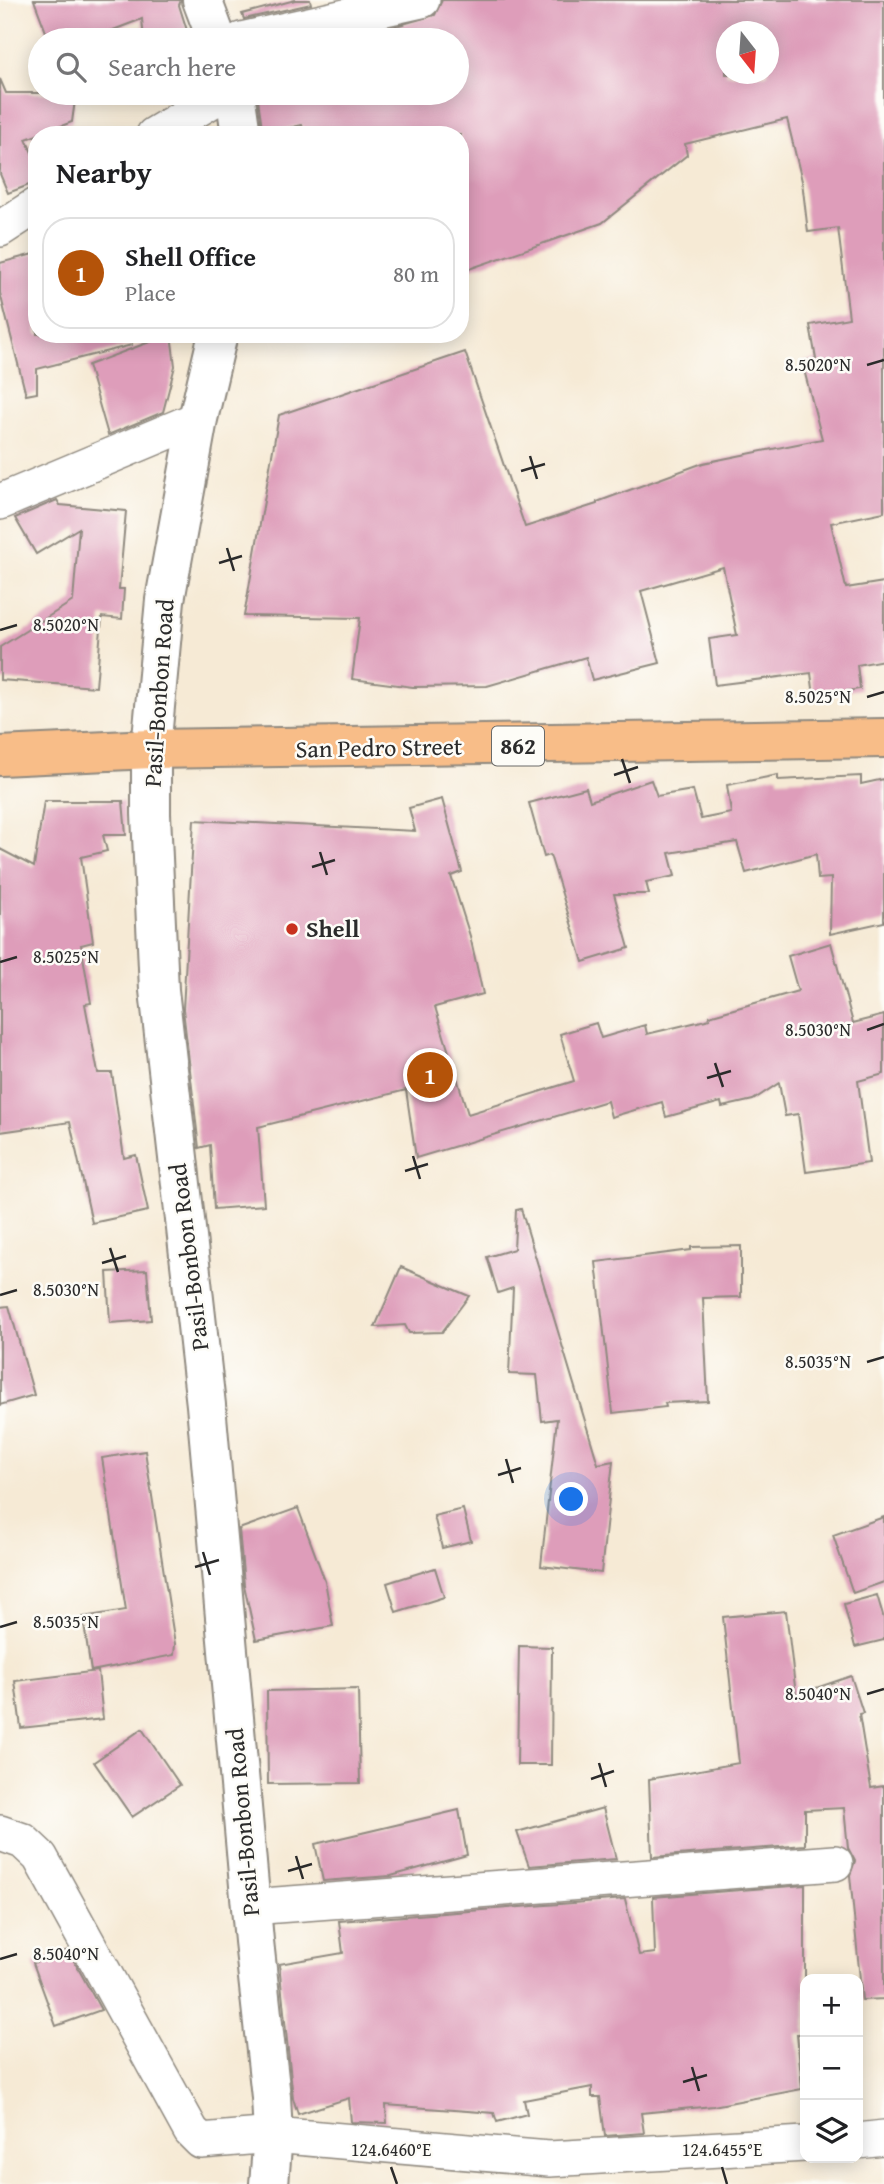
<!DOCTYPE html>
<meta charset="utf-8">
<style>
body{margin:0;font-family:"Gentium Book Plus",serif;background:#f6f6f6;color:#202124}
.controls{position:absolute;right:21px;bottom:21px;display:grid;overflow:hidden;border-radius:14px;box-shadow:0 4px 18px #0003}
.controls button{width:63px;height:63px;display:grid;place-items:center;padding:0;border:0;border-bottom:2px solid #e0e0e0;background:#fff;color:#202124;font:35px sans-serif}
.compass{position:absolute;left:716px;top:21px;width:63px;height:63px;border-radius:50%;background:#fff;box-shadow:0 4px 18px #0003;rotate:163deg}
.you{position:absolute;left:572px;top:1500px;width:24px;height:24px;margin:-18px;border:5px solid #fff;border-radius:50%;background:#1a73e8;box-shadow:0 0 0 10px #1a73e833}
.badge{display:grid;place-items:center;width:46px;height:46px;border-radius:50%;background:#b45309;color:#fff;font-size:23px;font-weight:700}
.pin{position:absolute;translate:-50% -50%;border:4px solid #fff;box-shadow:0 2px 7px #0006}
.list{margin:0;padding:0;list-style:none}
h2{display:flex;justify-content:space-between;align-items:center;height:91px;margin:0;padding:0 28px;font-size:30px}
h2 small{font-size:23px;font-weight:400;color:#757577}
.list li{display:grid;grid-template-columns:46px 1fr auto;gap:21px;align-items:center;box-sizing:border-box;height:112px;margin:0 14px 14px;padding:0 14px;border:2px solid #e0e0e0;border-radius:28px}
.list b{display:block;font-size:26px;white-space:nowrap}
.list p{margin:0;font-size:23px;white-space:nowrap;color:#757577}
.list em{font-size:23px;font-style:normal;color:#757577}
.icon{flex:none;width:38px;height:38px;fill:none;stroke:currentColor;stroke-width:2;stroke-linecap:round;stroke-linejoin:round}
.map{position:relative;flex:none;width:884px;height:2184px;overflow:hidden}
.search{position:absolute;background:#fff;box-shadow:0 4px 18px #0003;left:28px;top:28px;width:441px;height:77px;display:flex;align-items:center;gap:18px;box-sizing:border-box;padding:0 24px;border-radius:38px;color:#757577;font-size:26px}
.panel{position:absolute;background:#fff;box-shadow:0 4px 18px #0003;left:28px;top:126px;width:441px;height:217px;border-radius:28px}
.map>svg:first-child{display:block}
</style>
<div class="map">
<svg width="884" height="2184" viewBox="0 0 884 2184">
<rect width="100%" height="100%" fill="#fdfcf7"/>
<filter id="ink" filterUnits="userSpaceOnUse"><feTurbulence type="fractalNoise" baseFrequency=".0143" numOctaves="2"/><feDisplacementMap in="SourceGraphic" scale="14" xChannelSelector="R" yChannelSelector="G"/><feConvolveMatrix kernelMatrix="1 2 1 2 8 2 1 2 1" color-interpolation-filters="sRGB"/></filter>
<filter id="wash" filterUnits="userSpaceOnUse"><feTurbulence type="fractalNoise" baseFrequency=".00686" numOctaves="4" result="noise"/><feDisplacementMap in="SourceGraphic" scale="28" xChannelSelector="R" yChannelSelector="G"/><feGaussianBlur stdDeviation="1.57" result="paint"/><feColorMatrix in="noise" values="0 0 0 0 0 0 0 0 0 0 0 0 0 0 0 0 0 1.4 0 .05"/><feComposite in="paint" operator="in"/></filter>
<g filter="url(#wash)">
<rect width="100%" height="100%" fill="#f6ead5"/>
<g id="blocks">
<g fill="#de9dba" fill-rule="evenodd">
<polygon points="34,0 181,0 179,5 190,40 144,40 142,19 87,40 49,40"/>
<polygon points="295,0 310,0 311,4 244,19 242,14"/>
<path d="M442,0h442v512l-53,11 15,65 38,-6v78l-27,5 3,24 -46,7 -3,-23 -96,12 -6,-46 28,-4 -14,-68 -82,24 19,72 -68,17 -6,-23 -99,29 -74,1 -61,-8 8,-61 -116,-2 35,-201 186,-63 60,175 72,-23v-2l106,-39 119,-24 -20,-77 14,-3 -6,-34 39,-7 -11,-90 -30,4 -6,-51 -15,-62 -102,25 2,11 -85,68 -142,49v-137h-155l-3,-10 -39,9 -6,-41h200v-53h-65l-3,-12 46,-13zM726,32h42v42h-42z"/>
<polygon points="0,79 6,93 76,93 72,122 26,139 37,164 37,182 8,193 0,174"/>
<polygon points="37,253 37,334 131,334 132,345 37,369 37,393 26,395 0,293 0,263"/>
<polygon points="171,334 175,366 163,412 108,435 88,365"/>
<polygon points="57,500 60,505 126,511 119,589 124,589 122,619 102,617 96,687 0,680 0,647 73,601 79,528 36,554 15,518"/>
<polygon points="778,775 778,780 861,776 861,784 884,779 884,922 830,934 831,878 818,879 816,854 746,873 737,842 669,853 675,876 646,882 649,894 614,894 629,948 583,962 550,855 544,857 529,803 586,788 590,801 651,780 657,796 693,790 701,819 731,813 727,785"/>
<polygon points="442,799 462,872 451,876 470,936 483,994 435,1007 468,1114 574,1081 560,1034 596,1023 601,1038 645,1025 647,1034 710,1019 709,1016 798,991 788,956 831,943 853,1023 884,1015 884,1074 858,1081 869,1163 806,1172 798,1114 785,1116 779,1083 753,1100 722,1107 721,1102 666,1117 662,1102 611,1117 607,1101 416,1158 406,1090 258,1127 264,1205 214,1209 210,1145 199,1148 183,1009 194,820 415,831 409,808"/>
<polygon points="44,801 123,801 126,835 103,835 107,851 81,857 93,942 81,945 91,1003 85,1004 98,1073 112,1073 124,1158 136,1155 148,1211 92,1223 70,1122 0,1132 0,849 34,867"/>
<polygon points="521,1209 598,1464 613,1461 601,1573 541,1566 557,1419 542,1421 537,1375 509,1374 513,1288 498,1293 487,1257 514,1249 516,1210"/>
<polygon points="741,1246 741,1297 703,1298 708,1401 665,1403 666,1407 613,1413 596,1262 691,1250 691,1247"/>
<polygon points="401,1267 469,1296 442,1332 409,1333 405,1325 375,1327"/>
<polygon points="147,1270 151,1320 110,1323 107,1272"/>
<polygon points="9,1306 34,1395 0,1405 0,1307"/>
<polygon points="145,1451 175,1644 174,1655 91,1671 83,1617 126,1610 102,1458"/>
<polygon points="298,1508 325,1581 333,1626 256,1640 244,1585 239,1529"/>
<polygon points="463,1509 471,1541 442,1548 434,1516"/>
<polygon points="884,1517 884,1582 853,1593 833,1535"/>
<polygon points="435,1568 444,1597 396,1612 387,1583"/>
<polygon points="877,1595 884,1619 884,1640 855,1647 844,1604"/>
<polygon points="786,1611 796,1695 851,1676 863,1713 859,1714 871,1788 884,1786 884,1999 862,2000 850,1875 855,1861 848,1848 844,1808 805,1810 805,1845 652,1857 649,1779 739,1763 723,1617"/>
<polygon points="519,1646 552,1647 551,1765 517,1765"/>
<polygon points="98,1671 103,1719 21,1728 15,1681"/>
<polygon points="358,1689 360,1783 268,1784 267,1691"/>
<polygon points="142,1729 180,1785 132,1817 94,1762"/>
<polygon points="603,1808 616,1859 529,1866 517,1832"/>
<polygon points="459,1810 467,1855 391,1876 323,1881 315,1844"/>
<polygon points="805,1885 805,2034 797,2034 802,2089 713,2106 641,2113 644,2133 605,2136 600,2097 592,2097 592,2087 524,2100 527,2114 497,2122 494,2113 386,2105 387,2123 351,2122 349,2098 298,2114 293,2098 279,1964 343,1953 339,1921 625,1899 639,1955 655,1953 653,1897"/>
<polygon points="68,1950 101,2010 56,2026 33,1963"/>
</g>
</g>
</g>
<g filter="url(#ink)">
<use href="#blocks" fill-opacity="0" stroke="#908a80" stroke-width="2"/>
<g fill="none" stroke-linecap="round" stroke-linejoin="round">
<g stroke="#908a80" stroke-width="38">
<g id="minor">
<polyline points="241,40 422,0"/>
<polyline points="154,135 224,93"/>
<polyline points="0,229 37,205"/>
<polyline points="0,502 198,419"/>
<polyline points="0,1833 23,1841 40,1857 191,2131 201,2141 273,2135 549,2159 805,2144"/>
<polyline points="250,1907 835,1863"/>
<polyline points="858,2141 884,2138"/>
</g>
</g>
<g stroke="#908a80" stroke-width="42">
<g id="tertiary">
<polyline points="202,0 217,40"/>
<polyline points="235,93 241,135"/>
<polyline points="218,334 198,419 165,600 151,749 151,814 159,990 206,1405 254,1941 271,2097 273,2135 269,2184"/>
</g>
</g>
<g stroke="#908a80" stroke-width="42">
<polyline id="primary" points="0,756 151,749 884,738"/>
</g>
<use href="#minor" stroke="#fff" stroke-width="35"/>
<use href="#tertiary" stroke="#fff" stroke-width="38"/>
<use href="#primary" stroke="#f8bd88" stroke-width="38"/>
</g>
</g>
<path fill="none" stroke="#2b2b2b" stroke-width="2.5" d="M867,365l17,-5M530,456l7,23M521,471l24,-7M227,548l7,23M219,563l23,-7M0,630l17,-5M867,697l17,-5M622,759l8,24M614,775l24,-8M320,852l7,23M312,867l23,-7M0,962l17,-5M867,1030l17,-6M715,1063l8,24M707,1078l24,-7M413,1156l7,23M405,1171l23,-7M110,1248l8,24M102,1263l24,-7M0,1295l17,-5M867,1362l17,-5M506,1459l7,24M498,1475l23,-7M203,1552l7,23M195,1567l24,-7M0,1627l17,-5M867,1694l17,-5M599,1763l7,24M591,1779l23,-8M296,1856l7,23M288,1871l24,-7M0,1959l17,-5M692,2067l7,24M683,2082l24,-7M391,2167l6,17M722,2167l5,17"/>
<circle fill="#c8321e" stroke="#fdfcf7" stroke-width="2.5" cx="292" cy="929" r="7"/>
<g text-anchor="middle" stroke-width="5" stroke-linejoin="round" paint-order="stroke">
<rect fill="#fdfcf7" stroke="#6a6a68" stroke-width="2" x="492" y="726.5" width="52" height="39" rx="5"/>
<g font-size="23" font-weight="bold" fill="#2b2b2b">
<text x="518" y="754">862</text>
</g>
<g font-size="24" fill="#2b2b2b" stroke="#fdfcf7">
<text transform="translate(159 693) rotate(-86)" y="8">Pasil-Bonbon Road</text>
<text transform="translate(379 748) rotate(-1)" y="8">San Pedro Street</text>
<text transform="translate(189 1257) rotate(-97)" y="8">Pasil-Bonbon Road</text>
<text transform="translate(243 1822) rotate(-95)" y="8">Pasil-Bonbon Road</text>
</g>
<g font-size="24" font-weight="bold" fill="#2b2b2b" stroke="#fdfcf7" text-anchor="start">
<text x="306" y="937">Shell</text>
</g>
</g>
<g font-size="18" text-anchor="middle" fill="#2b2b2b" stroke="#fdfcf7" stroke-width="5" stroke-linejoin="round" paint-order="stroke">
<text x="818" y="371">8.5020°N</text>
<text x="66" y="631">8.5020°N</text>
<text x="818" y="703">8.5025°N</text>
<text x="66" y="963">8.5025°N</text>
<text x="818" y="1036">8.5030°N</text>
<text x="66" y="1296">8.5030°N</text>
<text x="818" y="1368">8.5035°N</text>
<text x="66" y="1628">8.5035°N</text>
<text x="818" y="1700">8.5040°N</text>
<text x="66" y="1960">8.5040°N</text>
<text x="391" y="2156">124.6460°E</text>
<text x="722" y="2156">124.6455°E</text>
</g>
</svg>
<div class="controls">
<button>+</button>
<button>−</button>
<button><svg class="icon" aria-label="layers" viewBox="0 0 24 24"><path d="M12 4l9 5-9 5-9-5zM3 14l9 5 9-5"/></svg></button>
</div>
<svg class="compass" viewBox="-18 -18 36 36"><path d="M0-13l5 13h-10z" fill="#e53935"/><path d="M0 13l5-13h-10z" fill="#757577"/></svg>
<div class="you"></div>
<div class="pin badge" style="left:430px;top:1075px">1</div>
<div class="search"><svg class="icon" aria-label="search" viewBox="0 0 24 24"><circle cx="10" cy="10" r="6"/><path d="M15 15l6 6"/></svg>Search here</div>
<section class="panel">
<h2>Nearby<small></small></h2>
<ul class="list">
<li><span class="badge">1</span><div><b>Shell Office</b><p>Place</p></div><em>80 m</em></li>
</ul>
</section>
</div>
